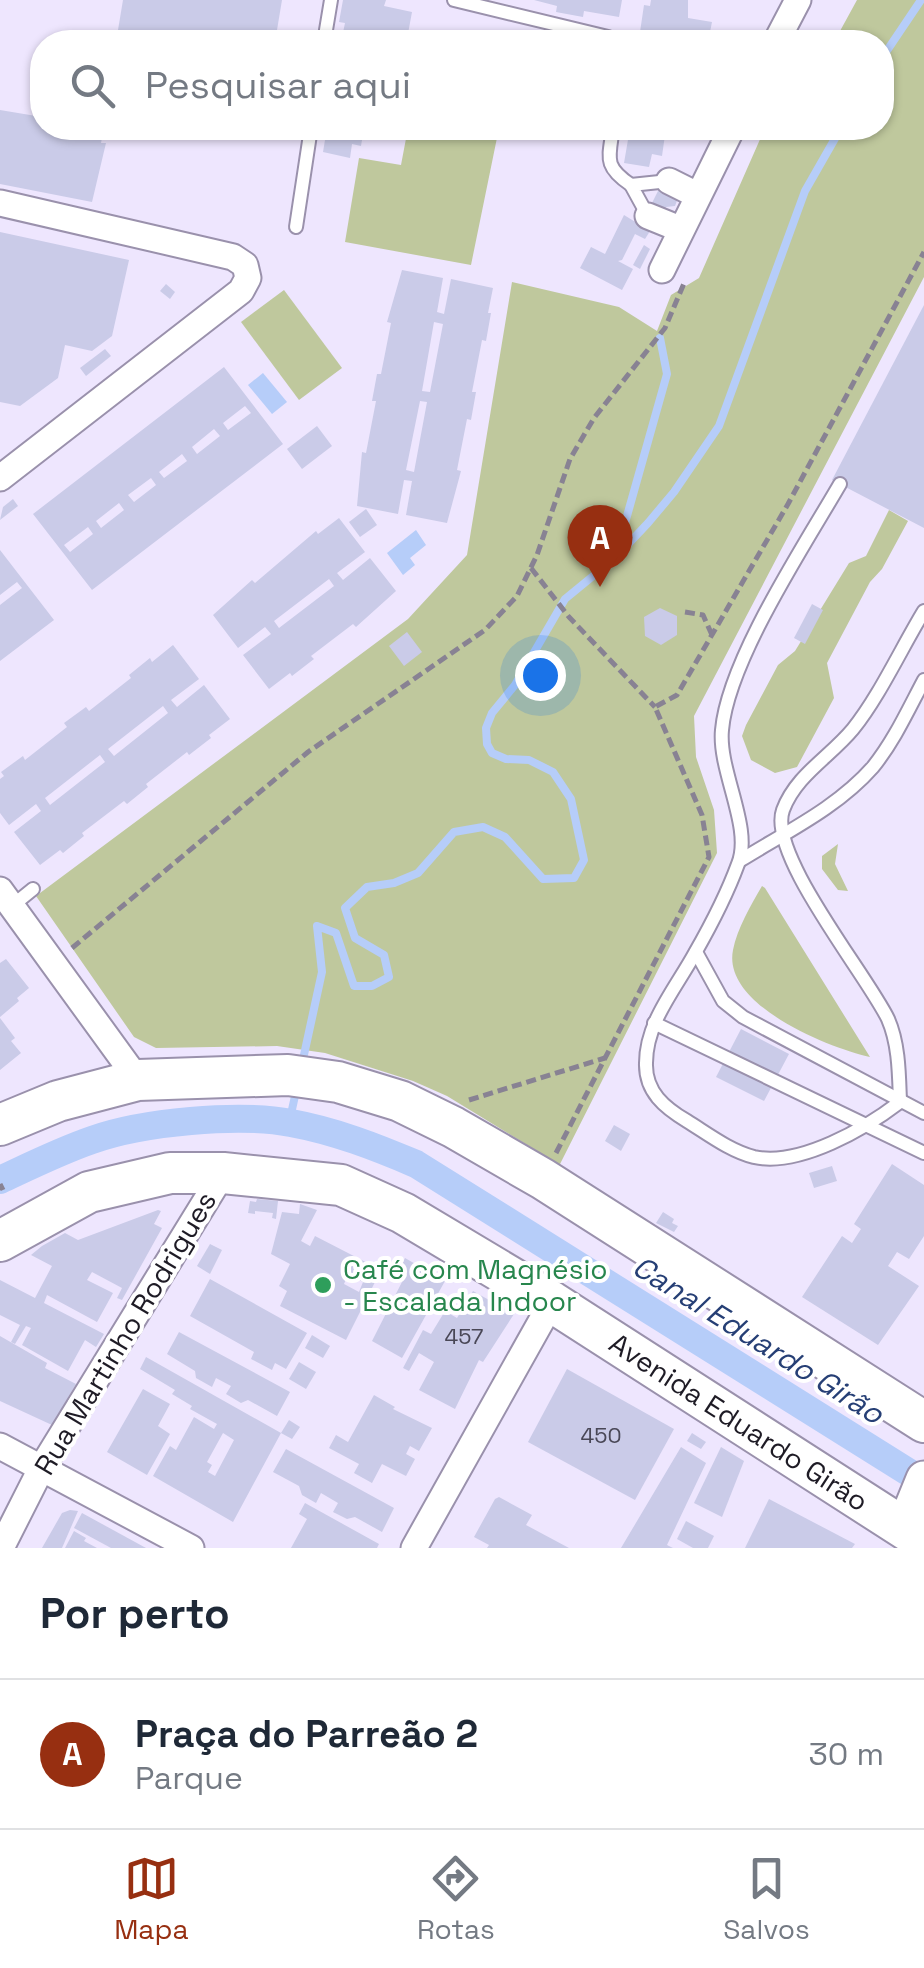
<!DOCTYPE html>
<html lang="pt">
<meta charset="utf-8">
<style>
body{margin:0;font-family:"Space Grotesk",sans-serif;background:#f2f2f3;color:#1f2937}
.you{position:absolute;left:540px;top:675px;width:35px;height:35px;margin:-25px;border:8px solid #fff;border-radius:50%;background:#1a73e8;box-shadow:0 0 0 15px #1a73e833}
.badge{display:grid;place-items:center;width:65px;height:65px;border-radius:50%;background:#972f11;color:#fff;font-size:32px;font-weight:700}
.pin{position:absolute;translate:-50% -82px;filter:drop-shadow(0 2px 5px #0008)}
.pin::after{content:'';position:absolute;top:52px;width:35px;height:30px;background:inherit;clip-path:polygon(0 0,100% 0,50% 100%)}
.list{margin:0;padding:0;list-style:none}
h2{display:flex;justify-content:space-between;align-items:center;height:130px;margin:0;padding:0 40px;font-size:42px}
h2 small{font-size:32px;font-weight:400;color:#747a83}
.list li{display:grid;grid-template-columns:65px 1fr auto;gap:30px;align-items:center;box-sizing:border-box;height:150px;padding:0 40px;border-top:2px solid #e0e1e3}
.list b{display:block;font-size:38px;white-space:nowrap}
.list p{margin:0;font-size:32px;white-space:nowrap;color:#747a83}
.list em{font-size:32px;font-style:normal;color:#747a83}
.icon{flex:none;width:55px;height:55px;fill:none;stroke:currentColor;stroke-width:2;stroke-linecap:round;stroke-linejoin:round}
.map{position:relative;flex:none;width:924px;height:1548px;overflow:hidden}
.search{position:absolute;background:#fff;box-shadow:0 2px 8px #0004;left:30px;right:30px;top:30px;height:110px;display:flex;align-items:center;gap:25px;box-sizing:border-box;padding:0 35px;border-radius:40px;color:#747a83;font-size:38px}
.sheet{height:280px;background:#fff}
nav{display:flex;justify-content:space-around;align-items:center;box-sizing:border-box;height:140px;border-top:2px solid #e0e1e3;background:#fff;font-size:28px;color:#747a83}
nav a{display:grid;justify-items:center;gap:5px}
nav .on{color:#972f11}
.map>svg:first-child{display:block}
</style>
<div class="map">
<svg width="924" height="1548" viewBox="0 0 924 1548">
<rect width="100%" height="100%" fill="#eee6fe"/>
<g fill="#bfc89d">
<polygon points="857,0 924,0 924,277 694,716 696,757 714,810 717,853 557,1170 552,1160 447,1096 413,1081 325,1053 277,1046 156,1048 134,1037 36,896 408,619 467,555 512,282 619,307 657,331 671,295 699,278 765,128 882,128 882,42 834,42"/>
<polygon points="408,128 499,128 471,265 345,242 359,158 401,165"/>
<polygon points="284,290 342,368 299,400 241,322"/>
<polygon points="889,510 908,521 882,569 870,582 827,663 834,698 797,767 775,773 751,760 742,736 746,725 778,665 795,651 849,563 866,556"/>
<polygon points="838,844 835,864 848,891 838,890 822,869 822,856"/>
<path d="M762,886l3,2 105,169c-41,-9 -148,-52 -137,-107 4,-21 18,-45 29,-64z"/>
</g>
<g fill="#b6cdf9">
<polygon points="263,373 287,402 272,414 248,385"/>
<polygon points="416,530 426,545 410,558 415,565 403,575 387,553"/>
</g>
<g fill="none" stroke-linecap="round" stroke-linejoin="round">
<g stroke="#b6cdf9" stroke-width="8">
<polyline points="882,58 921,0"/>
<polyline points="616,555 667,374 660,338"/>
<polyline points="302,1064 322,972 317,926 336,933 354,986 372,986 389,977 384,955 355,938 345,908 367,887 394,883 418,873 454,832 483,827 505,837 543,879 574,878 584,860 571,799 553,772 529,760 506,759 492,753 487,744 486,728 492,713 515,685 565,599 615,558 648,523 674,492 719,426 805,191 841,128"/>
<polyline points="289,1123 297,1087"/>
</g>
<path stroke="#b6cdf9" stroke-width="28" d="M0,1180c30,-14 60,-29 92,-40 50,-18 147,-27 199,-17 44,8 85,24 125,41l508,318"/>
</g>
<g fill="#cacbe8" fill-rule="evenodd">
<polygon points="123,0 282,0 275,42 116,42"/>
<polygon points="343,0 386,0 384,6 412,12 407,39 391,36 390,42 341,42 345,23 339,22"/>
<polygon points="534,0 622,0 619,17 584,11 583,17 556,12 557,6"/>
<polygon points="651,0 688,0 688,18 712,22 708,42 644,42 646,33 640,32 644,5 650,6"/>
<polygon points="0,110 42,117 42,128 104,128 101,143 106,143 92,202 0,184"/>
<polygon points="222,128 280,128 279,139"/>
<polygon points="327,128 364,128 361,146 352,144 350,158 323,152"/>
<polygon points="630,128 666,128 662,156 652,154 649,167 624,163"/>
<polygon points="660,187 680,193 675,206 666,207 664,212 651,205"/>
<polygon points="624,215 650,231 645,239 635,234 622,260 618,261 633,269 622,290 580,268 591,247 605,254"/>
<polygon points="0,232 129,260 112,336 92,351 65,345 58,378 20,406 0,402"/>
<polygon points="644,245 650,249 640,269 633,265"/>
<path d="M402,270l41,8 -6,34 7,2 7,-35 42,9 -5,25h3l-5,28 -4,-1 -10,52h4l-5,28 -4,-1 -10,51 4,1 -14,52 -41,-8 6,-34 -8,-1 -6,34 -41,-8 5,-54 4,1 10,-52h-4l5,-27h4l10,-51 -4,-1zM434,322l9,2 -13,68 -8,-1zM420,401l7,1 -13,70 -8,-2z"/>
<polygon points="166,284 175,292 170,299 160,291"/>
<polygon points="924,305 924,528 832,480"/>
<polygon points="105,349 111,356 86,376 80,368"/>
<path d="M224,367l59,77 -191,146 -59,-76zM245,406l6,7 -23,17 -5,-7zM214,429l6,7 -23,18 -5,-7zM182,454l5,7 -23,17 -5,-6zM151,478l5,7 -22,17 -6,-7zM119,503l5,7 -23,18 -5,-7zM88,527l5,7 -23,18 -6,-7z"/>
<polygon points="317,426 332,446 302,469 287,449"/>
<polygon points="13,499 18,506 0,520 3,507"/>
<polygon points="366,509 377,525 360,537 349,522"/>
<path d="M339,518l26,34 -28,21 6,7 27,-22 26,33 -40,36 -3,-3 -42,32 3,3 -22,17 -2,-3 -21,16 -26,-34 28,-21 -6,-7 -27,21 -25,-33 39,-35 3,3 61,-52 2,3zM329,579l5,7 -55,42 -5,-7z"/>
<polygon points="0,550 54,620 0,661 0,605 22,588 17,582 0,595"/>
<polygon points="812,604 823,610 805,644 794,638"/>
<polygon points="660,608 677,616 677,635 661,645 645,636 644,617"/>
<polygon points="407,632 422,652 404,666 389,646"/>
<path d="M173,645l26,34 -28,21 6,7 27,-22 26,34 -21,16 2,3 -22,17 -2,-3 -41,32 2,3 -21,17 -3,-3 -42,32 2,3 -21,17 -3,-3 -20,15 -26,-33 27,-21 -5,-7 -27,21 -9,-12v-34l4,-3 -3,-4 22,-16 2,4 42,-33 -3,-4 22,-16 3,4 42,-33 -2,-3 21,-17 2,4zM163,706l5,7 -54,43 -6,-7zM100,755l5,7 -55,43 -5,-7z"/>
<polygon points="6,959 29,988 17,998 19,1001 0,1017 0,963"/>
<polygon points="0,1018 15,1038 11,1041 21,1053 0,1070"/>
<polygon points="741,1029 789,1054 764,1101 716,1077"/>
<polygon points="614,1125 630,1134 621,1151 605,1141"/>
<polygon points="892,1164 924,1185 924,1236 909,1259 897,1252 888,1266 919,1286 878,1345 802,1297 842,1236 852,1243 861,1229 854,1224"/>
<polygon points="832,1166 837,1181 814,1188 809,1173"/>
<polygon points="257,1199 278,1201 276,1219 272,1218 273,1213 255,1211 255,1214 248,1213 250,1201 256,1202"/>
<path d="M300,1204l17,6 -16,31 9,5 5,-10 66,34 -35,70 -66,-34 7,-15 -8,-5 11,-22 -19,-10 11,-42 17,2zM348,1274l15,8 -4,10 -15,-8z"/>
<polygon points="158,1210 161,1211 154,1224 162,1228 122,1300 117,1298 122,1288 92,1272 87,1280 113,1293 97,1322 47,1295 44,1303 104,1334 96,1347 85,1340 68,1371 22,1345 31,1328 26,1326 15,1344 11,1342 20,1325 0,1315 0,1280 35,1298 52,1266 31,1255 42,1246 65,1233 78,1240"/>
<polygon points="663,1212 674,1219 672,1223 678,1226 674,1232 656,1223"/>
<polygon points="210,1244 222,1250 210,1274 197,1266"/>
<polygon points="405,1258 445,1281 402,1358 372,1341 403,1280 396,1277"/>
<polygon points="210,1279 307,1333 286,1369 275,1363 272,1370 251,1359 254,1352 190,1316"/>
<polygon points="473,1291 514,1314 483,1362 479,1360 455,1409 419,1390 434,1362 419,1353 409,1371 403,1368 423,1330 431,1334 445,1311 457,1318"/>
<polygon points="179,1332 290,1392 277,1416 248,1400 241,1403 226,1394 231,1386 216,1378 212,1387 196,1378 195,1371 167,1354"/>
<polygon points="312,1335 330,1346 323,1358 305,1348"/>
<polygon points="0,1336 47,1363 45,1368 76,1384 52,1425 0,1401"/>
<path d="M146,1357l135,76 -48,89 -80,-46 17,-30 6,4 18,-33 20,12 3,-5 -27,-15 2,-3 -20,-12 3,-4 -35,-21zM223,1433l11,7 -19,36 -7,-4 4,-7 -5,-3z"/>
<polygon points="299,1362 316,1372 306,1389 289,1379"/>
<polygon points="567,1369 674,1429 635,1500 528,1442"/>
<polygon points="143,1389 170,1404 158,1426 170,1434 147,1475 107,1452"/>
<polygon points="374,1395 395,1407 393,1409 432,1428 419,1451 410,1446 406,1454 415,1459 406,1476 382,1464 372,1483 354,1473 359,1464 329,1448 336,1435 348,1442"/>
<polygon points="289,1420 300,1427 292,1439 281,1433"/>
<polygon points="692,1433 706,1442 701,1449 687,1441"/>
<polygon points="681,1447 706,1463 667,1545 673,1548 621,1548"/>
<polygon points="721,1447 744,1461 722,1517 694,1503"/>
<polygon points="286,1449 394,1508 382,1532 355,1517 347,1519 333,1512 338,1503 321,1493 316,1503 302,1495 299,1486 273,1472"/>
<polygon points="499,1497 532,1515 526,1525 569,1548 487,1548 489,1545 474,1537 495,1499"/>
<polygon points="769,1499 855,1544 852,1548 745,1548"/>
<polygon points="305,1503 379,1544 377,1548 291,1548 307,1519 299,1514"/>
<polygon points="70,1510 78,1511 62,1548 42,1548 62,1513"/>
<polygon points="82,1513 146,1548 111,1548 74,1528"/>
<polygon points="686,1521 714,1536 708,1548 693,1548 677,1539"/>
<polygon points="74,1531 86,1538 84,1541 97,1548 65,1548"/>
</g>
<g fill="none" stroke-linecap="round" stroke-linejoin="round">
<g stroke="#9a91ac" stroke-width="16">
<g id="lane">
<polyline points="454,0 608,37 617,42"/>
<polyline points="324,42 331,0"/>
<path d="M613,128c-4,30 -10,38 18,57"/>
<polyline points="648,216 631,185 669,181"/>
<polyline points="296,227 311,128"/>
<path d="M840,484c-36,62 -112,177 -118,246 -4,41 31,98 16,134 -11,30 -27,61 -43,89 -19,35 -49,69 -49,110 -1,29 19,45 41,58 21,13 43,30 67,36 46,10 112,-29 146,-55"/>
<path d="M741,860c45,-28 96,-52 132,-93 21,-26 35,-57 51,-87"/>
<polyline points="12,906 33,889"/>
<polyline points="696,952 723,1001 743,1017 924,1113"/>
<polyline points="654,1023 924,1153"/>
<path d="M900,1102c-1,-28 -1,-58 -12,-83 -21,-44 -121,-165 -105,-209 13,-35 47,-53 70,-81 26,-32 49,-82 71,-118"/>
</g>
</g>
<g stroke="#9a91ac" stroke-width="29">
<g id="street">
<polyline points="776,42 798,0"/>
<polyline points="669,181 697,195"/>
<polyline points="0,203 233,257 245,265 248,278 241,291 0,478"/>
<polyline points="648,216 680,229"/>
<polyline points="662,270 732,128"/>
<polyline points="0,890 138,1080"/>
<polyline points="0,1446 191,1548"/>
<polyline points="1,1548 42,1467 223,1173"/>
<polyline points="414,1548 552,1302"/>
</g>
</g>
<g stroke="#9a91ac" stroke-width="39">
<polyline id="secondary" points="904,1528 924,1479"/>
</g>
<g stroke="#9a91ac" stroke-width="44">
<g id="primary">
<polyline points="0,1125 58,1101 138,1080 288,1075 338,1082 400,1101 453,1127 543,1179 924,1422"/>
<polyline points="0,1241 89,1192 170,1173 223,1173 341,1185 403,1213 552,1302 924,1541"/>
</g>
</g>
<g stroke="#888293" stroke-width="5" stroke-dasharray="10 5" stroke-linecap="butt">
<polyline points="531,568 569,617 655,707"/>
<polyline points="685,612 703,615 712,635"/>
<polyline points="72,948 308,752 485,630 517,596 537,555 570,459 594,418 665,328 685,281"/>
<polyline points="469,1100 605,1058"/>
<polyline points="556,1153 709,857 702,815 655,707 677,695 788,504 924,252"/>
<polyline points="0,1184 3,1190"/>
</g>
<use href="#lane" stroke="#fff" stroke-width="12"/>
<use href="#street" stroke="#fff" stroke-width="25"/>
<use href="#secondary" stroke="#fff" stroke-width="35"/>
<use href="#primary" stroke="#fff" stroke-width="40"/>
</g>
<circle fill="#2e9e5b" stroke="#fff" stroke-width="4" cx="323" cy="1285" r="10"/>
<g text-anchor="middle" stroke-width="8" stroke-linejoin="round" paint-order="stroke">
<g font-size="22" fill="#494756">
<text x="464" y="1344">457</text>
<text x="601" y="1443">450</text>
</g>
<g font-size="28" fill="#27864d" stroke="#fff" text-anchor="start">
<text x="343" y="1279">Café com Magnésio<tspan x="343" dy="32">- Escalada Indoor</tspan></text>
</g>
<g font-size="28" fill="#1e1b25" stroke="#fff">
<text transform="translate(125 1333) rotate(-59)" y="10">Rua Martinho Rodrigues</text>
<text transform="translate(739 1422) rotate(33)" y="10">Avenida Eduardo Girão</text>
</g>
<g font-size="30" font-style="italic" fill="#263f75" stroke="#fff">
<text transform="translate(758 1340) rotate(32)" y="10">Canal Eduardo Girão</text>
</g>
</g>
</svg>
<div class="you"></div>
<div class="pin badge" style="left:600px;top:587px">A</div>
<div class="search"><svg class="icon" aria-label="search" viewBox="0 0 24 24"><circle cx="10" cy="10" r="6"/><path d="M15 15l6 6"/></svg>Pesquisar aqui</div>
</div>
<section class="sheet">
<h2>Por perto<small></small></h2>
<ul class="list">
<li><span class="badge">A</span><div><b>Praça do Parreão 2</b><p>Parque</p></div><em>30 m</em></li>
</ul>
</section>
<nav>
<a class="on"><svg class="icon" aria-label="map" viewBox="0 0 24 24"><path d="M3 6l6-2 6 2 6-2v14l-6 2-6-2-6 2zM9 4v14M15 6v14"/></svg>Mapa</a>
<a><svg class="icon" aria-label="directions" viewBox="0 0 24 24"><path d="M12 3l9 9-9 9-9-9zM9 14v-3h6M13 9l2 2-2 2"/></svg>Rotas</a>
<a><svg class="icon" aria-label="saved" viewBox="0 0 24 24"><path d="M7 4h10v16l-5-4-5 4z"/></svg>Salvos</a>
</nav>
